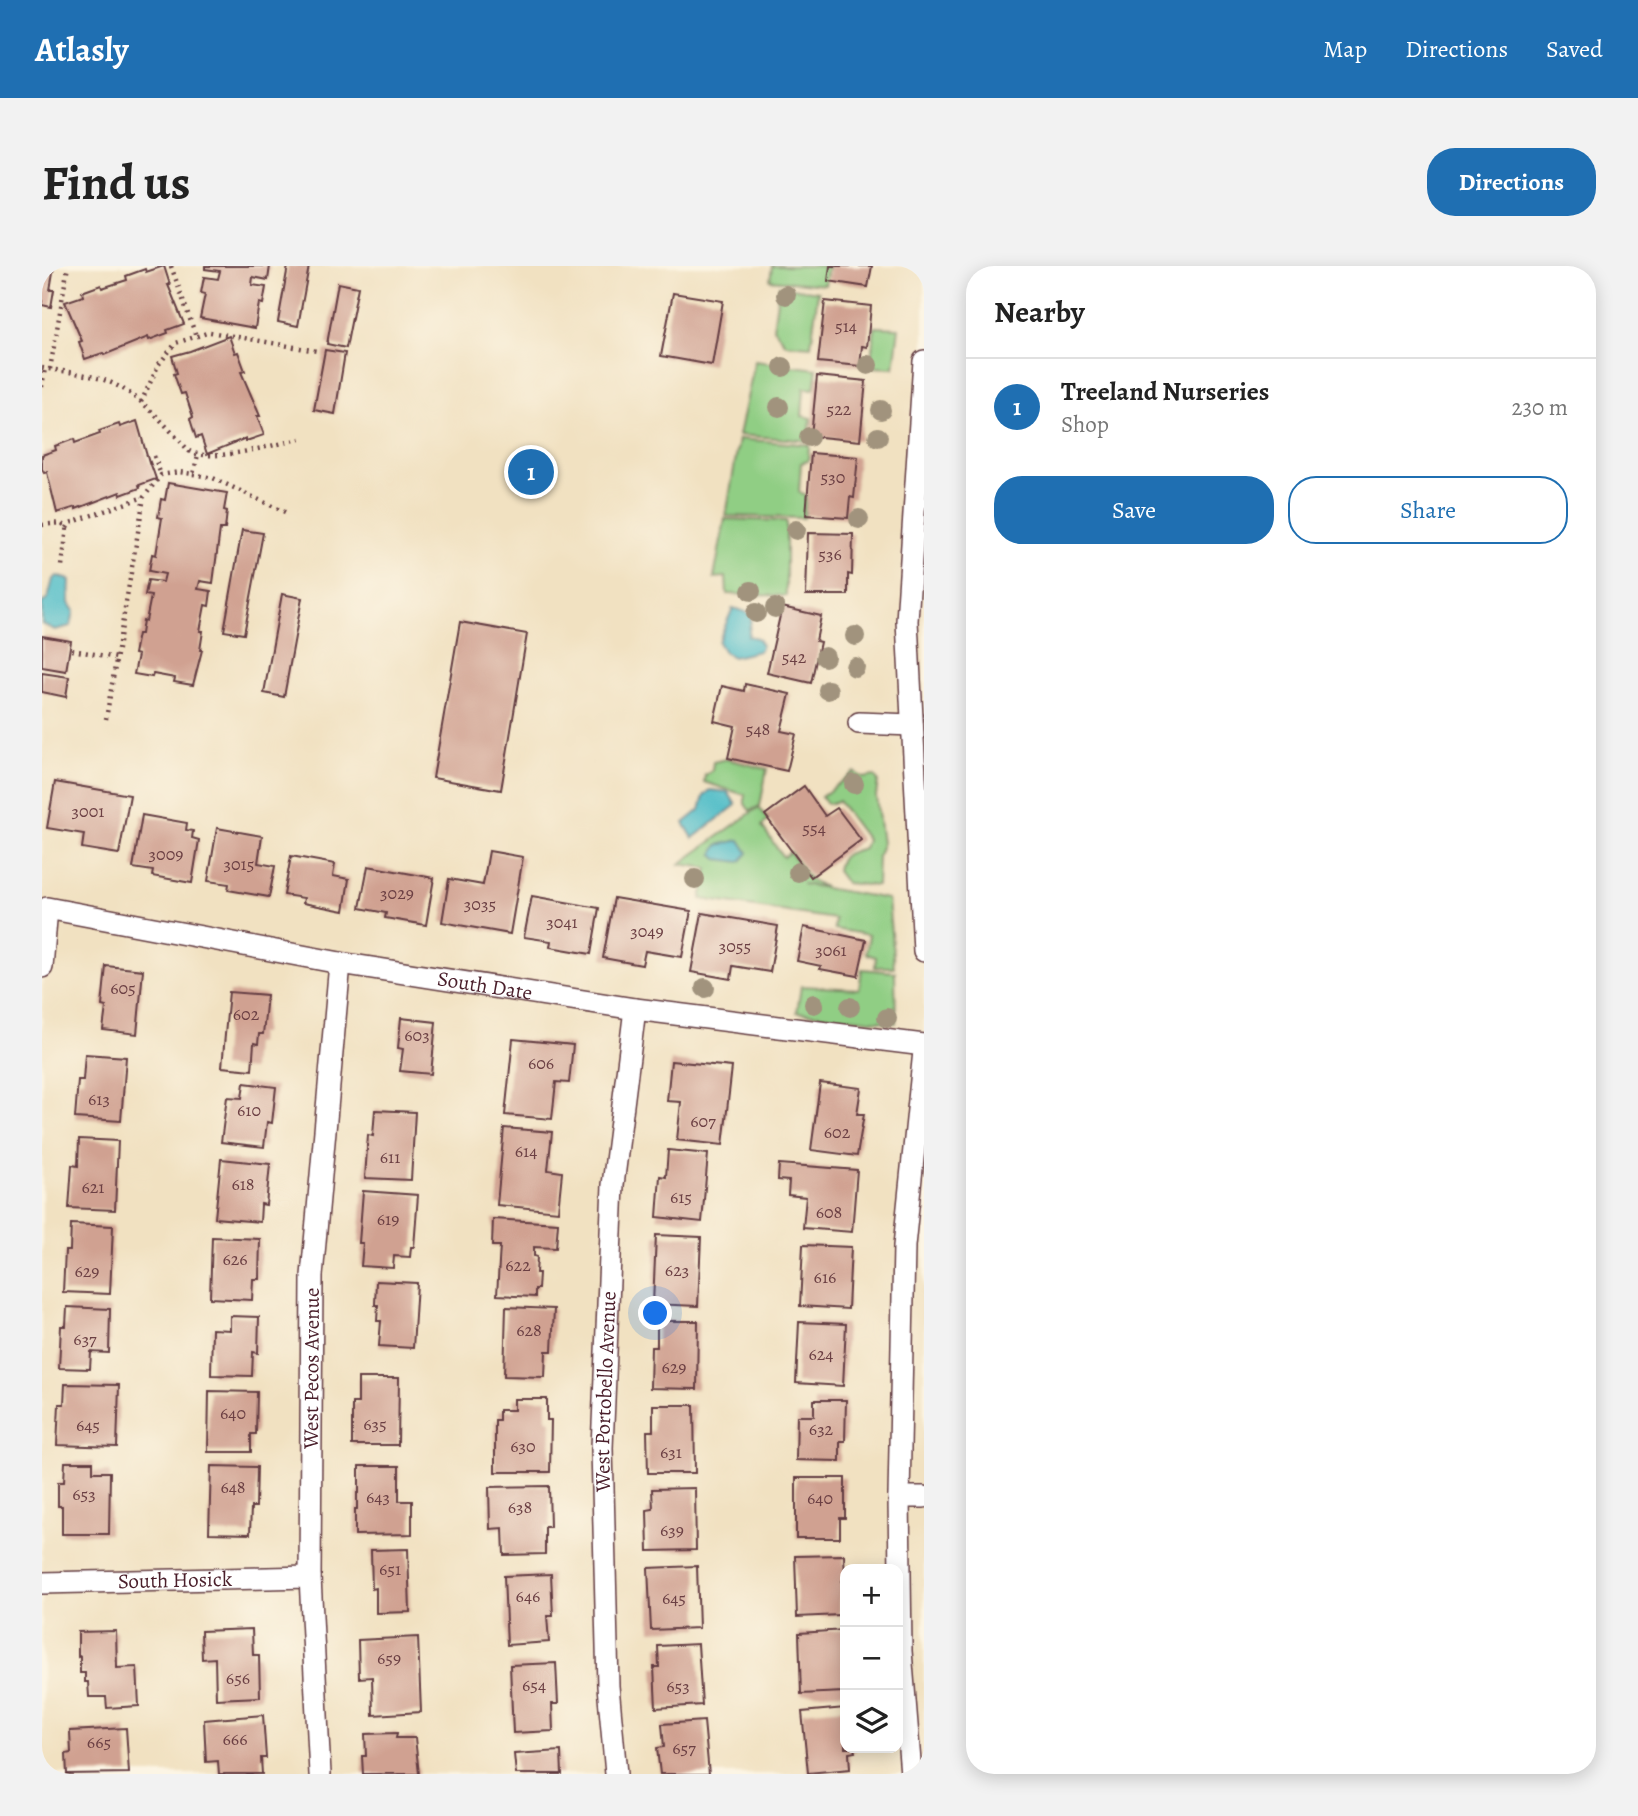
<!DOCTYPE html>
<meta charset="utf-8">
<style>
body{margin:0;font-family:Alegreya,serif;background:#f2f2f2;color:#222}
.controls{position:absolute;right:21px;bottom:21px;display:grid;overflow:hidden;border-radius:14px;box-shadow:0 4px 18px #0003}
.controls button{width:63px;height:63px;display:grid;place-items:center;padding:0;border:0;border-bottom:2px solid #e0e0e0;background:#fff;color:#222;font:35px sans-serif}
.you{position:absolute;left:614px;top:1048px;width:24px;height:24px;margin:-18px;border:5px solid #fff;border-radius:50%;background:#1a73e8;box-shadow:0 0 0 10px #1a73e833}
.badge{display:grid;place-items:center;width:46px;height:46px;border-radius:50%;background:#1f6fb2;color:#fff;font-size:23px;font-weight:700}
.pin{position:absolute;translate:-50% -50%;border:4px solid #fff;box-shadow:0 2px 7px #0006}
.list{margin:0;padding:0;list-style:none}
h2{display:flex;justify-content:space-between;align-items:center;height:91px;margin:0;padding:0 28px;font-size:30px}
h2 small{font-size:23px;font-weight:400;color:#767676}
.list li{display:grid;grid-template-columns:46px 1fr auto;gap:21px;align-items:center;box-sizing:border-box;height:98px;padding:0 28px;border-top:2px solid #e0e0e0}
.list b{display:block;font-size:26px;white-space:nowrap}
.list p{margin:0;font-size:23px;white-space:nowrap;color:#767676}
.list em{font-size:23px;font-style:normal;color:#767676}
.actions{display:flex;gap:14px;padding:21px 28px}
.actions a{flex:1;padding:16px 0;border:2px solid #1f6fb2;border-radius:28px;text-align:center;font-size:24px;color:#1f6fb2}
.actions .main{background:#1f6fb2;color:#fff}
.icon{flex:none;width:38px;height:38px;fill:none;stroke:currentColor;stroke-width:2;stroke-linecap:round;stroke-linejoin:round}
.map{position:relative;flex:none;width:882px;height:1508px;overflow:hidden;border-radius:28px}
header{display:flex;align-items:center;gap:42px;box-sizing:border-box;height:98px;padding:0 35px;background:#1f6fb2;color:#fff}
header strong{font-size:33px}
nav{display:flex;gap:38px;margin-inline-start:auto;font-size:24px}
.intro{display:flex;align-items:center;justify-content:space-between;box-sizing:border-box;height:168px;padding:0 42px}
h1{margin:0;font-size:49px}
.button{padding:18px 32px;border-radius:28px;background:#1f6fb2;color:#fff;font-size:24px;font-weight:700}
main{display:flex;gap:42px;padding:0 42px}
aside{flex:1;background:#fff;border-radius:28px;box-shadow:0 4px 18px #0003}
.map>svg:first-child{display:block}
</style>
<header>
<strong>Atlasly</strong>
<nav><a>Map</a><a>Directions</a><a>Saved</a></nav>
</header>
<div class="intro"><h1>Find us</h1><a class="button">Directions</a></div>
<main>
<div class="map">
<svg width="882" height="1508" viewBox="0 0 882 1508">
<rect width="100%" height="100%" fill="#fcf5e5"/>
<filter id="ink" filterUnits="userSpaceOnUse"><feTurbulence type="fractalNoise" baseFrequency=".0143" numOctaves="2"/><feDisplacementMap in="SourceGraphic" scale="14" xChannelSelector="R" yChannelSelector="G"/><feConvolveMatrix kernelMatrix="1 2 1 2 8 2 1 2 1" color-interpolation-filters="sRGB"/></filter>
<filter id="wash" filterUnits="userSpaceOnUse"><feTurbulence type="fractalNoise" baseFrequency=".00686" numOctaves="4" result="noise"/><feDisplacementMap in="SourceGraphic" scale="28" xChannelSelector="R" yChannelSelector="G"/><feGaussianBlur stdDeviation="1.57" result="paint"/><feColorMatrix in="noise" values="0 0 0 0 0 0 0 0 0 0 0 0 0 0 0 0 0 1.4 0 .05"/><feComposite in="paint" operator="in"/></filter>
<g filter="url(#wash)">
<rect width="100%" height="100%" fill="#f1e1c1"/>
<g fill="#90ce84" stroke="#6d7658" stroke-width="2">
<polygon points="730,0 786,0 783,19 728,14"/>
<polygon points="737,20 776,26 769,80 744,78 731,62"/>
<polygon points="833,61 857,62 852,102 828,101"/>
<polygon points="713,95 775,103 772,123 762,122 760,150 769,152 767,175 697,169"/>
<polygon points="697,173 767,179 766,195 759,197 757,226 764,229 762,252 684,250"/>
<polygon points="683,253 744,255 744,330 685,328 684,311 672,312"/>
<polygon points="684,493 725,503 718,540 708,545 703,538 703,529 662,516 663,509 670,505 671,496"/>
<path d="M812,506l10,6 10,-2 4,5 -2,15 6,48 -4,12 -1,30 -31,-3 -9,-12c2,-17 12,-19 27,-23l3,-8 -29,-39 -10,3 -7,-7z"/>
<polygon points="717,541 726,554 720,560 741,591 748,586 767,613 782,621 760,618 846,633 852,701 833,701 834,691 824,688 827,669 792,663 793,653 659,633 666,602 638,598"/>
<polygon points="820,703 853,706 854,757 755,746 759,720 817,723"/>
</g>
<g fill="#4ebcc7" stroke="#4c6e79" stroke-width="2">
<polygon points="15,310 28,314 27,337 32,345 29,360 13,364 0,358 0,337 6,333 11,313"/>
<polygon points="691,342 710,348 706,370 715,372 720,379 717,385 691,391 682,386 676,376"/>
<polygon points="668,524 686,526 694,539 651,572 642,557 658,544 662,530"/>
<polygon points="698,574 706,587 698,596 675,593 671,588 676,579"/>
</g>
<g id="blocks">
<g fill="#d0a191">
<polygon points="0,0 12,0 8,24 12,24 9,41 0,39"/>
<polygon points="122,0 128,19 126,19 142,58 125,64 126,67 107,74 106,71 62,89 61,87 43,93 37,76 40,75 23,36 41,30 40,26 59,19 60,22 85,14 84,10 103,3 104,6"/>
<polygon points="163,0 228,0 226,14 211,11 210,19 224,21 221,38 217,37 213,62 158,52 163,28 159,27 162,11 176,13 178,5 163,3"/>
<polygon points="246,0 267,0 256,60 236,56"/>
<polygon points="788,0 830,0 826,21 786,15"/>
<polygon points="296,17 316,21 304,82 285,78"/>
<polygon points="631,27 681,35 670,99 619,90"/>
<polygon points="783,35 829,40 825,81 820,80 818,100 776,96"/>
<polygon points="187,70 193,87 196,86 203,105 199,106 218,150 215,150 222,169 204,175 204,172 165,188 159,170 154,172 148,153 151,151 143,127 139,128 132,108 135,107 130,90 148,85"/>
<polygon points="283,84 303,87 293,148 272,144"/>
<polygon points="775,110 824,115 818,175 769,170"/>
<polygon points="95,155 107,197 108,196 114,213 97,219 98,222 79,229 78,226 34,243 34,241 15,247 5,206 2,207 0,203 0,189 14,184 13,180 32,173 33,177 58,168 57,165 77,158 78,161"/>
<polygon points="769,187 816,191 812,232 808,231 806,252 764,249"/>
<polygon points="126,217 185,227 182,244 185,245 183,263 178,263 171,317 158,315 156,323 169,325 167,340 163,339 158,365 161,365 158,384 160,384 151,419 132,416 133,412 111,408 110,411 92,408 96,389 92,388 96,368 99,368 101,354 104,355 109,330 103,329 106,314 121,316 123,308 107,305 110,288 114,289 120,252 116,251 119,233 123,234"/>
<polygon points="200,264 221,267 202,368 182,365"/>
<polygon points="766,267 811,268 810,309 806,308 806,329 764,329"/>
<polygon points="240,328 260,332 242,431 222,427"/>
<polygon points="740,341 779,350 774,375 778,376 769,417 725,407"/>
<polygon points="418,356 485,368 459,524 391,512"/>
<polygon points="0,370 29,375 24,405 0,401"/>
<polygon points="0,407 27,411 24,431 0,426"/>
<polygon points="703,418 748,428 739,465 754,468 745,505 686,492 693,460 672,455 680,420 702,425"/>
<polygon points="13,516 88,529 77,588 40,582 42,568 5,562"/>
<polygon points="762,520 783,550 795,542 819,574 769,611 723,549"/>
<polygon points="100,549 145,557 144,564 151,565 150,572 157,574 150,617 110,610 111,605 91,602"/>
<polygon points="175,562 220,570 216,597 233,600 227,631 186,624 187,618 166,615"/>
<polygon points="447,585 481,591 468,668 400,656 407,613 441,619"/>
<polygon points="249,590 293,598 291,610 307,613 302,645 261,637 262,632 242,629"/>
<polygon points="326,600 392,612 384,659 343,652 344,647 318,642"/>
<polygon points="490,630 557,642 549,688 508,681 509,675 482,671"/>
<polygon points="572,632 649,645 640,691 603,685 600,699 561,692"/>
<polygon points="660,647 736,660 728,706 691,700 689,713 649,706"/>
<polygon points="762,661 824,674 816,710 778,703 779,700 755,695"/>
<polygon points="64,700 101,704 95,768 61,764 64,741 60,740"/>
<polygon points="187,726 225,729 221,768 217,768 216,778 212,777 210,804 180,801"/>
<polygon points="359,752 394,756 389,808 358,805 361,783 356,782"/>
<polygon points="471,773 531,779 527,817 514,816 510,853 463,849"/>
<polygon points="43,788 84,791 79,855 33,852 36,814 41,814"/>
<polygon points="629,795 690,801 681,879 635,874 639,836 625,835"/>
<polygon points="202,817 234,821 230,857 225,856 222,881 179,876 185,831 200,832"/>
<polygon points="778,817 819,822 815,848 822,848 815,890 769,884"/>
<polygon points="333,844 373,846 369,914 323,912 326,869 331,870"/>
<polygon points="462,862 510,866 506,904 520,906 516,945 455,939"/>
<polygon points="37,873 76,875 73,944 27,942 30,899 36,900"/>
<polygon points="626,884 666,888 660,956 615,951 618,910 624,911"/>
<polygon points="179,893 228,898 224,939 219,938 218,956 173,952"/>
<polygon points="737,898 815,904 810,966 761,962 764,931 746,929 747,915 736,914"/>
<polygon points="321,925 376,929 372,981 369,981 368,991 352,990 351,1002 319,1000 321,977 317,977"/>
<polygon points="451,953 516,957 514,982 492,981 492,990 495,991 494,1007 497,1007 496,1023 493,1023 493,1031 455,1029 458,980 450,980"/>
<polygon points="29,958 71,960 68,1028 21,1026 23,985 28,985"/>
<polygon points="614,969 659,971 656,1040 611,1038"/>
<polygon points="170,971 218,973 217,1013 211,1013 210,1034 168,1032"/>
<polygon points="761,979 809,981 806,1043 758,1040"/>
<polygon points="334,1015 375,1017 371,1082 337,1080 339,1055 335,1055 336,1039 333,1039"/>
<polygon points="25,1041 68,1043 67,1087 49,1086 48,1103 17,1102 19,1060 24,1060"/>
<polygon points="464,1041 512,1043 510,1085 504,1085 503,1111 462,1110"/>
<polygon points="188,1050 217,1051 216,1087 211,1086 210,1110 169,1109 170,1063 188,1064"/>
<polygon points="615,1055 656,1055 655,1123 608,1122 609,1081 615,1081"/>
<polygon points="757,1056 804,1058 801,1120 754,1117"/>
<polygon points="316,1112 357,1112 356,1179 310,1179 310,1137 316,1137"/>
<polygon points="23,1118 77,1119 75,1181 15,1179 17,1138 22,1138"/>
<polygon points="167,1125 215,1126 214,1168 209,1168 209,1186 166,1186"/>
<polygon points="472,1133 505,1133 505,1154 509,1154 508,1206 453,1206 453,1154 457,1154 457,1144 472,1144"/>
<polygon points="772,1134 804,1134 803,1175 798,1175 798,1195 754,1194 755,1150 772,1150"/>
<polygon points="611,1139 652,1139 653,1207 606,1207 605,1165 611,1165"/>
<polygon points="23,1196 51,1196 51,1206 68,1206 67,1268 20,1268 20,1240 16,1240 16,1216 22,1216"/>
<polygon points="169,1200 215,1201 214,1241 209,1241 208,1268 167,1267"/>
<polygon points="317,1200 357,1200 357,1235 370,1235 370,1268 313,1269 313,1243 315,1243 315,1227 317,1227"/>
<polygon points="754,1212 803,1212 803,1252 798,1252 798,1272 754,1272"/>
<polygon points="507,1220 508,1261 503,1261 503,1288 462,1289 461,1262 448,1263 447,1221"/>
<polygon points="653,1222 654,1284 606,1285 605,1244 611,1243 610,1223"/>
<polygon points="366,1283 368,1346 334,1347 334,1322 330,1323 329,1284"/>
<polygon points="802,1289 803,1314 800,1315 801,1329 798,1330 798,1349 755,1351 753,1290"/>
<polygon points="655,1300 657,1362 609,1364 606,1302"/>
<polygon points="509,1308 511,1350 505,1350 507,1376 465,1379 462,1310"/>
<polygon points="210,1363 211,1389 217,1389 218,1431 174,1433 173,1392 160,1393 159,1365"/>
<polygon points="803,1364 802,1426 759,1428 757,1367"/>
<polygon points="74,1365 75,1402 95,1401 97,1440 65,1442 64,1431 47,1431 46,1416 43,1416 43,1407 38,1407 38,1390 36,1391 36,1366"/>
<polygon points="376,1371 379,1446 331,1449 330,1411 317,1412 316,1374"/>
<polygon points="656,1378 660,1439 614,1442 612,1401 617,1401 616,1380"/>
<polygon points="514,1397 516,1438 510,1438 511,1465 471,1467 468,1399"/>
<polygon points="803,1442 803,1482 812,1482 813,1486 807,1487 808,1503 766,1507 760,1446"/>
<polygon points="221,1449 224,1492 219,1492 220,1508 177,1508 176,1495 164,1496 162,1454"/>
<polygon points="662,1455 667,1508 618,1508 615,1482 622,1481 620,1458"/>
<polygon points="84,1462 87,1507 25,1508 24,1488 29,1487 28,1465"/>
<polygon points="355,1467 354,1472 373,1472 377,1508 321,1508 320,1490 324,1490 323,1468"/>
<polygon points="519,1485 520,1508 474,1508 472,1488"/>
</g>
</g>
</g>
<g filter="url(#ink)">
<use href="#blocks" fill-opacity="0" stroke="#633c42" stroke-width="2"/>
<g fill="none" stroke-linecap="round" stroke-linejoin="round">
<g stroke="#633c42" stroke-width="24">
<g id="minor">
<polyline points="882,95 865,355 882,685"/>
<polyline points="817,457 870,459"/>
<path id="s1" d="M0,701l5,-59 293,55 295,46 289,36"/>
<polyline points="857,1231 882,1231"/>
<path id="s2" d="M0,1317l268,-6"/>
<path id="s3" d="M278,1508l-10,-197 2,-301 28,-313"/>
<path id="s4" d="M574,1508l-8,-88 -6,-238 11,-263 22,-176"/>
<polyline points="869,1508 859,1385 857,1231 862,980 882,785"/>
</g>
</g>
<g stroke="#633c42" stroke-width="4.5" stroke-dasharray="2 5" stroke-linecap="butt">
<polyline points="129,0 154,70"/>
<path d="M0,102c19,3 40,5 59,11 36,11 63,45 88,72 24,13 85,-7 112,-12"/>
<polyline points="8,103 26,0"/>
<polyline points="0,121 3,102"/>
<polyline points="99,136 117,98 134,77 168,66 275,85"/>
<polyline points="112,190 119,209"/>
<polyline points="151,208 171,212 245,247"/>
<polyline points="0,259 20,257 25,262 20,300"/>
<polyline points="25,262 28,257 102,231"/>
<polyline points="30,384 75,392"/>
<polyline points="64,453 102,231 119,209 137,206 151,208 156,189"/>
</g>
<use href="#minor" stroke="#fff" stroke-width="21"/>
</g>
<g fill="#a1937d">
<circle cx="744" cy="29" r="10"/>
<circle cx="826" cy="99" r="10"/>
<circle cx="741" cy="101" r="10"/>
<circle cx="737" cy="141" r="10"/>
<circle cx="839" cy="144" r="10"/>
<circle cx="767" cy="171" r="10"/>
<circle cx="836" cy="171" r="10"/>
<circle cx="817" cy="253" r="10"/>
<circle cx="754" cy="264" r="10"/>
<circle cx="709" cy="325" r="10"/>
<circle cx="733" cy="342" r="10"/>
<circle cx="714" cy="347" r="10"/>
<circle cx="813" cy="370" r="10"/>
<circle cx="783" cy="391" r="10"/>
<circle cx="813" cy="401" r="10"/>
<circle cx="786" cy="424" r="10"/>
<circle cx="812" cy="518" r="10"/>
<circle cx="756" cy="606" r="10"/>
<circle cx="653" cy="613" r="10"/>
<circle cx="663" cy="722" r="10"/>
<circle cx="772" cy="738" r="10"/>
<circle cx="808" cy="741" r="10"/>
<circle cx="845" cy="752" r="10"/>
</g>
</g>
<g text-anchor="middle" stroke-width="5" stroke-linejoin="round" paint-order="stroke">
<g font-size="18" fill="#6c4044">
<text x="804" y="66">514</text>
<text x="797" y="149">522</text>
<text x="791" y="217">530</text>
<text x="788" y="294">536</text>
<text x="752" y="397">542</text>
<text x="716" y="469">548</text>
<text x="46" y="551">3001</text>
<text x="772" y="568">554</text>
<text x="124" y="594">3009</text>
<text x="197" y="604">3015</text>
<text x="355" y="633">3029</text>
<text x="438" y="644">3035</text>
<text x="520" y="662">3041</text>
<text x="605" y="671">3049</text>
<text x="693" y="686">3055</text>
<text x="789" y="690">3061</text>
<text x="81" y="728">605</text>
<text x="204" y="754">602</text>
<text x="375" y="775">603</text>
<text x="499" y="803">606</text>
<text x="57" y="839">613</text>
<text x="207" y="850">610</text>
<text x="661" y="861">607</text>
<text x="795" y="872">602</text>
<text x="484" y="891">614</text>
<text x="348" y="897">611</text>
<text x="201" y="924">618</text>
<text x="51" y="927">621</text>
<text x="639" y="937">615</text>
<text x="787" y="952">608</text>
<text x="346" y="959">619</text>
<text x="193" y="999">626</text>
<text x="476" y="1005">622</text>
<text x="635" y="1010">623</text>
<text x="45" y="1011">629</text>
<text x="783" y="1017">616</text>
<text x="487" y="1070">628</text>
<text x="43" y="1079">637</text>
<text x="779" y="1094">624</text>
<text x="632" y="1107">629</text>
<text x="191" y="1153">640</text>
<text x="333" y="1164">635</text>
<text x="46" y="1165">645</text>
<text x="779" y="1169">632</text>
<text x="481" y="1186">630</text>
<text x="629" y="1192">631</text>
<text x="191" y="1227">648</text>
<text x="42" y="1234">653</text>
<text x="336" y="1237">643</text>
<text x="778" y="1238">640</text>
<text x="478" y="1247">638</text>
<text x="630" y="1270">639</text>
<text x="348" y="1309">651</text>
<text x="486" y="1336">646</text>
<text x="632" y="1338">645</text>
<text x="347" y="1398">659</text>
<text x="196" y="1418">656</text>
<text x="492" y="1425">654</text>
<text x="636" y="1426">653</text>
<text x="193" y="1479">666</text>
<text x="57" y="1482">665</text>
<text x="642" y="1488">657</text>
</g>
<g font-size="21" fill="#4a1f2b" stroke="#fcf5e5">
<text dy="7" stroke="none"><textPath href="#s1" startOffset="504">South Date</textPath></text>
<text dy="7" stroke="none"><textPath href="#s3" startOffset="406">West Pecos Avenue</textPath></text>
<text dy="7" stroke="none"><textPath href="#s4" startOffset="383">West Portobello Avenue</textPath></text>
<text dy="7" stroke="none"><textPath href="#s2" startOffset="133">South Hosick</textPath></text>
</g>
</g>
</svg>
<div class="controls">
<button>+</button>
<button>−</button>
<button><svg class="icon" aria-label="layers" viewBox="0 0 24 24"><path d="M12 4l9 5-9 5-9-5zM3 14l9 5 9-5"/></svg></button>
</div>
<div class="you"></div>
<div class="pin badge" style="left:489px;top:206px">1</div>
</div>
<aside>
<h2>Nearby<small></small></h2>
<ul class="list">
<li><span class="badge">1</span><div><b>Treeland Nurseries</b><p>Shop</p></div><em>230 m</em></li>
</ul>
<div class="actions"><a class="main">Save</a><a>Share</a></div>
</aside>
</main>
